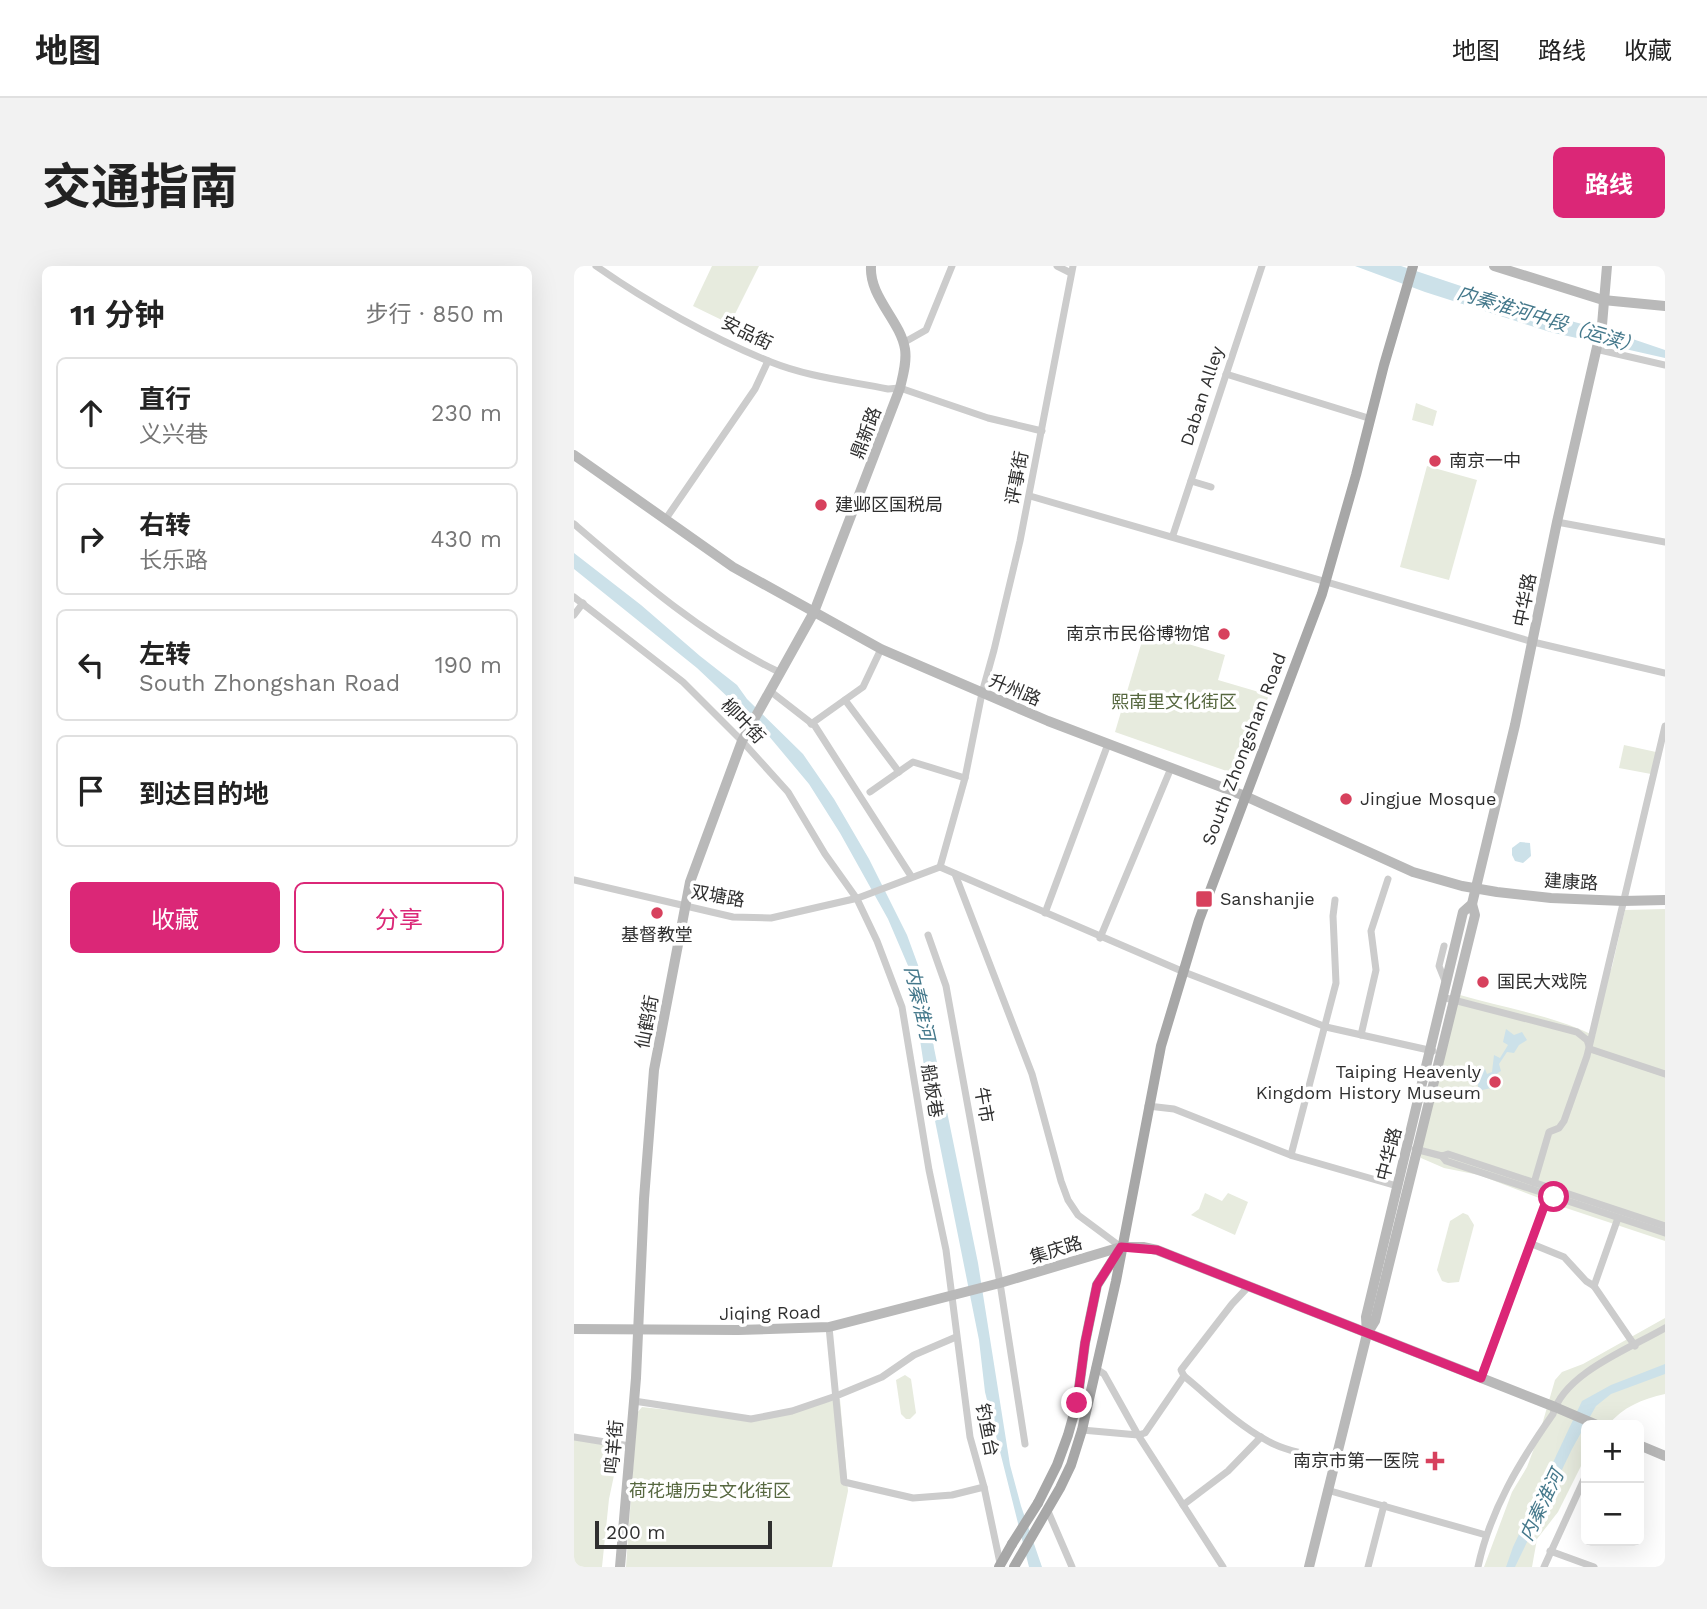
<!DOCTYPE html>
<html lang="zh">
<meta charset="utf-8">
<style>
body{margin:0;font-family:"Work Sans","Noto Sans SC",sans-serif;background:#f2f2f2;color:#222}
.controls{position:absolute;right:21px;bottom:21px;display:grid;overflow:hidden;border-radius:10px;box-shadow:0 7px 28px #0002}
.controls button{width:63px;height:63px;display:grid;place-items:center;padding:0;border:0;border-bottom:2px solid #e0e0e0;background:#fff;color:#222;font:35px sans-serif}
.scale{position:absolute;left:21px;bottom:18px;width:177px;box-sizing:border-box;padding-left:7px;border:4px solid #2f2f2f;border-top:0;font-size:19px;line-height:24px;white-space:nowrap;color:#2f2f2f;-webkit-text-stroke:5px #fff;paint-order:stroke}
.stop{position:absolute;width:21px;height:21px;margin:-16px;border:5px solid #db2777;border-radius:50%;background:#fff}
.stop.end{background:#db2777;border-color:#fff;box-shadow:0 2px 7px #0008}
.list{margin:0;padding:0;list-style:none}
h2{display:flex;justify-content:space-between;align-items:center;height:91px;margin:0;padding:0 28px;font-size:30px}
h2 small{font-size:23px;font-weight:400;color:#767676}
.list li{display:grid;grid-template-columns:46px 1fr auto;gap:21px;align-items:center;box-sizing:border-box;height:112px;margin:0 14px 14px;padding:0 14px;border:2px solid #e0e0e0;border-radius:10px}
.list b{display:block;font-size:26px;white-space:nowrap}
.list p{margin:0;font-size:23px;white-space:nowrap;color:#767676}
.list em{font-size:23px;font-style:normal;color:#767676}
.actions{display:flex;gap:14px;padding:21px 28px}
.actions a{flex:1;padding:16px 0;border:2px solid #db2777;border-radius:10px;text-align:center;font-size:24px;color:#db2777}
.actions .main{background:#db2777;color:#fff}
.icon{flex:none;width:38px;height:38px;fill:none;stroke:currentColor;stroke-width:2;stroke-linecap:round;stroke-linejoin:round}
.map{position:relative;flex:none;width:1091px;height:1301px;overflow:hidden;border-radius:10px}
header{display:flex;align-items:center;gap:42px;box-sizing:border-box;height:98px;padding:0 35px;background:#fff;border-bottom:2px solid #e0e0e0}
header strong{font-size:33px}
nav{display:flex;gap:38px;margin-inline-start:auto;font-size:24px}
.intro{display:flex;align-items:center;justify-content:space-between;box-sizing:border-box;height:168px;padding:0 42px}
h1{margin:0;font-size:49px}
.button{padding:18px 32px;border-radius:10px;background:#db2777;color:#fff;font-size:24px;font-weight:700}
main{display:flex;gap:42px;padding:0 42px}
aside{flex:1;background:#fff;border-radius:10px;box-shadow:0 7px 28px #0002}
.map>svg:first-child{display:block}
</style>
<header>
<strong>地图</strong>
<nav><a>地图</a><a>路线</a><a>收藏</a></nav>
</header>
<div class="intro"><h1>交通指南</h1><a class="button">路线</a></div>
<main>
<aside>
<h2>11 分钟<small>步行 · 850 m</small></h2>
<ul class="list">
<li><svg class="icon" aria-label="ahead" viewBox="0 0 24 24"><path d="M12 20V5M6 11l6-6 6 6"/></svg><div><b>直行</b><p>义兴巷</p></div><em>230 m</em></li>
<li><svg class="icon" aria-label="right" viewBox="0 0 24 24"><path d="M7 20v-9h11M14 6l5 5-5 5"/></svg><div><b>右转</b><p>长乐路</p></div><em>430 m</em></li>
<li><svg class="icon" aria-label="left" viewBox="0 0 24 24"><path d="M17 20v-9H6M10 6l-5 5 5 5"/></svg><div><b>左转</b><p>South Zhongshan Road</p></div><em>190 m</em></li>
<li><svg class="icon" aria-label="arrive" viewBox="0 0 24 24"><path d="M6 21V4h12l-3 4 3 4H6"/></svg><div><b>到达目的地</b></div></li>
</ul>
<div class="actions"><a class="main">收藏</a><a>分享</a></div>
</aside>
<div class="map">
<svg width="1091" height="1301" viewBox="0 0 1091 1301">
<rect width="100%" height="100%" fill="#fff"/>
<g fill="#e7ebde">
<polygon points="138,0 185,0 156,58 119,40"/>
<polygon points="842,137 863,145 859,160 838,154"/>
<polygon points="853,200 903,214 875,314 826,301"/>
<polygon points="571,365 651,389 644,414 695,429 664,509 541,466"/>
<polygon points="1050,479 1082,486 1077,508 1045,502"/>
<path d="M1091,643v332l-105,-35 -81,-31 -35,-7 -23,-10 -2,-19 41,-144c45,13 92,20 135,41l9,-50 8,-19 13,-57z"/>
<polygon points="631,927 648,935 654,927 674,936 661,969 617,949 625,943"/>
<polygon points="889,947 894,949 900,959 885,1016 874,1017 868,1015 863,1004 876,955"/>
<path d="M1091,1052v76c-23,5 -42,13 -57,31h-22v31l-28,56 -21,27 -5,28h-48l28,-75 15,-25 12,-32 16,-55 7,-8 21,-8z"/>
<polygon points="331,1109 337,1113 342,1147 336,1153 332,1153 327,1148 322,1114"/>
<polygon points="266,1133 274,1225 258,1301 52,1301 63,1147 68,1141 177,1153"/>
<polygon points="0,1173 46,1181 35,1233 28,1301 0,1301"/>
</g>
<g fill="#cce1e9">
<polygon points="781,0 827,0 971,48 1041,67 1091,84 1091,92 976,66 851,26"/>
<polygon points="0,287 67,339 126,390 163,419 173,433 229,488 260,533 295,593 333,669 352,721 360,782 404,997 436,1199 447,1240 468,1301 455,1301 411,1126 405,1074 350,800 335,702 314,653 266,567 235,518 194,469 123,402 0,303"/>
<polygon points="946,576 956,577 957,590 949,597 941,595 938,589 938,582"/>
<polygon points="932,763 940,769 948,766 953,774 945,779 940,787 933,786 925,798 927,805 919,810 917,822 904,825 904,814 908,802 911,803 913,808 918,806 920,789 926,792 934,779 929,776"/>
<polygon points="1091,1098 1091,1108 1037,1128 1022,1140 998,1183 941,1301 932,1301 939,1281 1008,1135 1037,1119"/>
</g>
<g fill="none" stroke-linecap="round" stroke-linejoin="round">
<g stroke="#ccc" stroke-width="7">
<path d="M22,0c51,36 117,73 175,96 37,15 78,19 117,27l12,-1 88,30 54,13"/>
<polyline points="483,0 497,7"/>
<polyline points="329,77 352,64 378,0"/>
<polyline points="1026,84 1091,99"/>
<polyline points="652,108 791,151"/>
<polyline points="617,215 637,221"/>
<polyline points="456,230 959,376 1091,407"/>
<polyline points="91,254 181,123 194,95"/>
<polyline points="983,256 1091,276"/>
<path d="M0,258c63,54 130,112 205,148"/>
<polyline points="599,269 688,0"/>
<polyline points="0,331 109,416 168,475 214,526 251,588 283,633 303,675 328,741 355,904 372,984 396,1171 410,1221 426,1297"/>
<polyline points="0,349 9,337"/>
<polyline points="196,425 241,460 337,610"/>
<polyline points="271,434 325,506"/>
<polyline points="237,458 289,421 307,383"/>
<polyline points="296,526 339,496 391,512"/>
<polyline points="366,601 391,512 408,427 420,384 446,275 499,0"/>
<polyline points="366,601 610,706 752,761 859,785"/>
<polyline points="381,608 458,808 487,915 494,934 504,949 547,981"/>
<polyline points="0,614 159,651 197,652 284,632 366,601"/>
<polyline points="471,647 534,478"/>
<polyline points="354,669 372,720 426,1017 451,1178"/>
<polyline points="526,672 597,502"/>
<polyline points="870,680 865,700 871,715"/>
<polyline points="868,731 1003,766 1013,774 1016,783 1091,808"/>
<polyline points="787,769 802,704 797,665 814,613"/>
<polyline points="574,840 600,843 719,890 823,920"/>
<polyline points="841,883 868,890 874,888 1091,960"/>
<polyline points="717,889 762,717 759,650 761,634"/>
<polyline points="868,890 872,895 1091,967"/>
<polyline points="960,917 975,866 985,862 990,855 1013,790 1091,460"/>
<polyline points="958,978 990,991 1012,1015 1020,1020 1061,1080"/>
<polyline points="1020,1020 1044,952"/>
<polyline points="255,1061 270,1216 339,1232 378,1229 410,1221"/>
<path d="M521,1102l9,6 34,61 7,-2 39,-57c27,22 51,47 82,64 20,12 46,15 68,20"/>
<polyline points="610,1110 607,1104 658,1038 674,1021"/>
<polyline points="907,1112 974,930"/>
<polyline points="60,1135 177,1153 218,1145 262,1130 308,1111 340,1089 382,1071"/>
<polyline points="508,1164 564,1169 649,1301"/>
<polyline points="0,1171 56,1180"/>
<polyline points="753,1224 912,1269"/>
<polyline points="609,1239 654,1205 687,1171"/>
<polyline points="473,1243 498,1301"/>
<polyline points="976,1285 1020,1301"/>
<polyline points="794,1301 810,1239"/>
<path d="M904,1301c12,-57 42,-106 75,-153 11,-41 78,-66 112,-86"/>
<polyline points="970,1301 1012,1209"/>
</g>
<g stroke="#b9b9b9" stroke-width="10">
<polyline points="920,0 1029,34 1091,40"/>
<polyline points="0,189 159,301 307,383 474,455 671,530 839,606 888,620 923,626 977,632 1049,635 1091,634"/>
<polyline points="0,1063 164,1064 255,1061 426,1017 547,981 569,981 583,984 981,1141 1023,1159"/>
<polyline points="793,1068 792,1051 889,646 898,638 941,459 983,256 1028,59 1033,0"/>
<polyline points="1065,1179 1091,1190"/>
<path d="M46,1301l16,-189 8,-179 10,-129 36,-188 52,-141 72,-129 86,-224c3,-13 7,-26 5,-39 -5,-29 -36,-52 -34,-83"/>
<polyline points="735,1301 793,1068 801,1055 901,649 898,638"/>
</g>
<g stroke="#a7a7a7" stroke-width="10">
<polyline points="464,1237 483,1199 494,1169 503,1137 511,1077 523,1019 544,986"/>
<polyline points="425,1301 438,1278"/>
<polyline points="440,1301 486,1222 497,1199 508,1164 542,1015 587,780 625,654 748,328 782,209 810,99 839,0"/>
</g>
<polyline stroke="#a7a7a7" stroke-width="10" points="438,1278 464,1237"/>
</g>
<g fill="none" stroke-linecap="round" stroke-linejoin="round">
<polyline stroke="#db2777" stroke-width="9" points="503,1137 511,1077 523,1019 547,981 583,984 907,1112 974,930 982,933 980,931"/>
</g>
<g fill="#d7415d" stroke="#fff" stroke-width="2.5">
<circle cx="861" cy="195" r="7"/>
<circle cx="247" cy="239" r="7"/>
<circle cx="650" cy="368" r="7"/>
<circle cx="772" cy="533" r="7"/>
<rect x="621" y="624" width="18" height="18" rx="3.5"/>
<circle cx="83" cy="647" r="7"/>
<circle cx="909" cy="716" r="7"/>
<circle cx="921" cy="816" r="7"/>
<path d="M857.5 1184.5h7v7h7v7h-7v7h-7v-7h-7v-7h7z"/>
</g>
<g text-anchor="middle" stroke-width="7" stroke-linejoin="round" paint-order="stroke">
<g font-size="18" fill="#2f2f2f" stroke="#fff">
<text transform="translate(173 67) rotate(26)" y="6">安品街</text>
<text transform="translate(628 130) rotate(-72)" y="6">Daban Alley</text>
<text transform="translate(292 167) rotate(-69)" y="6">鼎新路</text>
<text transform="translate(443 212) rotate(-79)" y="6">评事街</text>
<text transform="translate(951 334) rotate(-79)" y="6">中华路</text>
<text transform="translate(441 424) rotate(23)" y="6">升州路</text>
<text transform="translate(169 455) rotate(46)" y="6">柳叶街</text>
<text transform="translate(670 483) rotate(-69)" y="6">South Zhongshan Road</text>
<text transform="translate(997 616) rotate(3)" y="6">建康路</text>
<text transform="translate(144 630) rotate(10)" y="6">双塘路</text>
<text transform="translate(73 756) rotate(-79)" y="6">仙鹤街</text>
<text transform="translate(358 825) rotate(81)" y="6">船板巷</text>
<text transform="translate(410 839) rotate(80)" y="6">牛市</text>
<text transform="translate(815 888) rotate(-76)" y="6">中华路</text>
<text transform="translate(482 984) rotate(-17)" y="6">集庆路</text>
<text transform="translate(196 1047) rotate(-1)" y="6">Jiqing Road</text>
<text transform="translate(413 1164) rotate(79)" y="6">钓鱼台</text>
<text transform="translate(40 1181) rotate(-85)" y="6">鸣羊街</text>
</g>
<g font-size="18" fill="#2f2f2f" stroke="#fff" text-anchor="start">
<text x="875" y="201">南京一中</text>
<text x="261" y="245">建邺区国税局</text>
<text x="636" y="374" text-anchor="end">南京市民俗博物馆</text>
<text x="786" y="539">Jingjue Mosque</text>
<text x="646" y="639">Sanshanjie</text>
<text x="83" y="675" text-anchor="middle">基督教堂</text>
<text x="923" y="722">国民大戏院</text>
<text x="907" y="812" text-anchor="end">Taiping Heavenly<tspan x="907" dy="21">Kingdom History Museum</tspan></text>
<text x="845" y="1201" text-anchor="end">南京市第一医院</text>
</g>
<g font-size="18" fill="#576840" stroke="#fff">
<text x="600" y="442">熙南里文化街区</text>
<text x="136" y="1231">荷花塘历史文化街区</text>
</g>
<g font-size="19" font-style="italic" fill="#44788b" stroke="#fff">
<text transform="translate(975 53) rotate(17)" y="7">内秦淮河中段（运渎）</text>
<text transform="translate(346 737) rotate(77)" y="7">内秦淮河</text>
<text transform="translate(967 1239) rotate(-64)" y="7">内秦淮河</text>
</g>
</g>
</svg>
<div class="controls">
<button>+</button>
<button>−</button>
</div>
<div class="scale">200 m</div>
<div class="stop" style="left:980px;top:931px"></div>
<div class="stop end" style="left:503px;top:1137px"></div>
</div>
</main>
